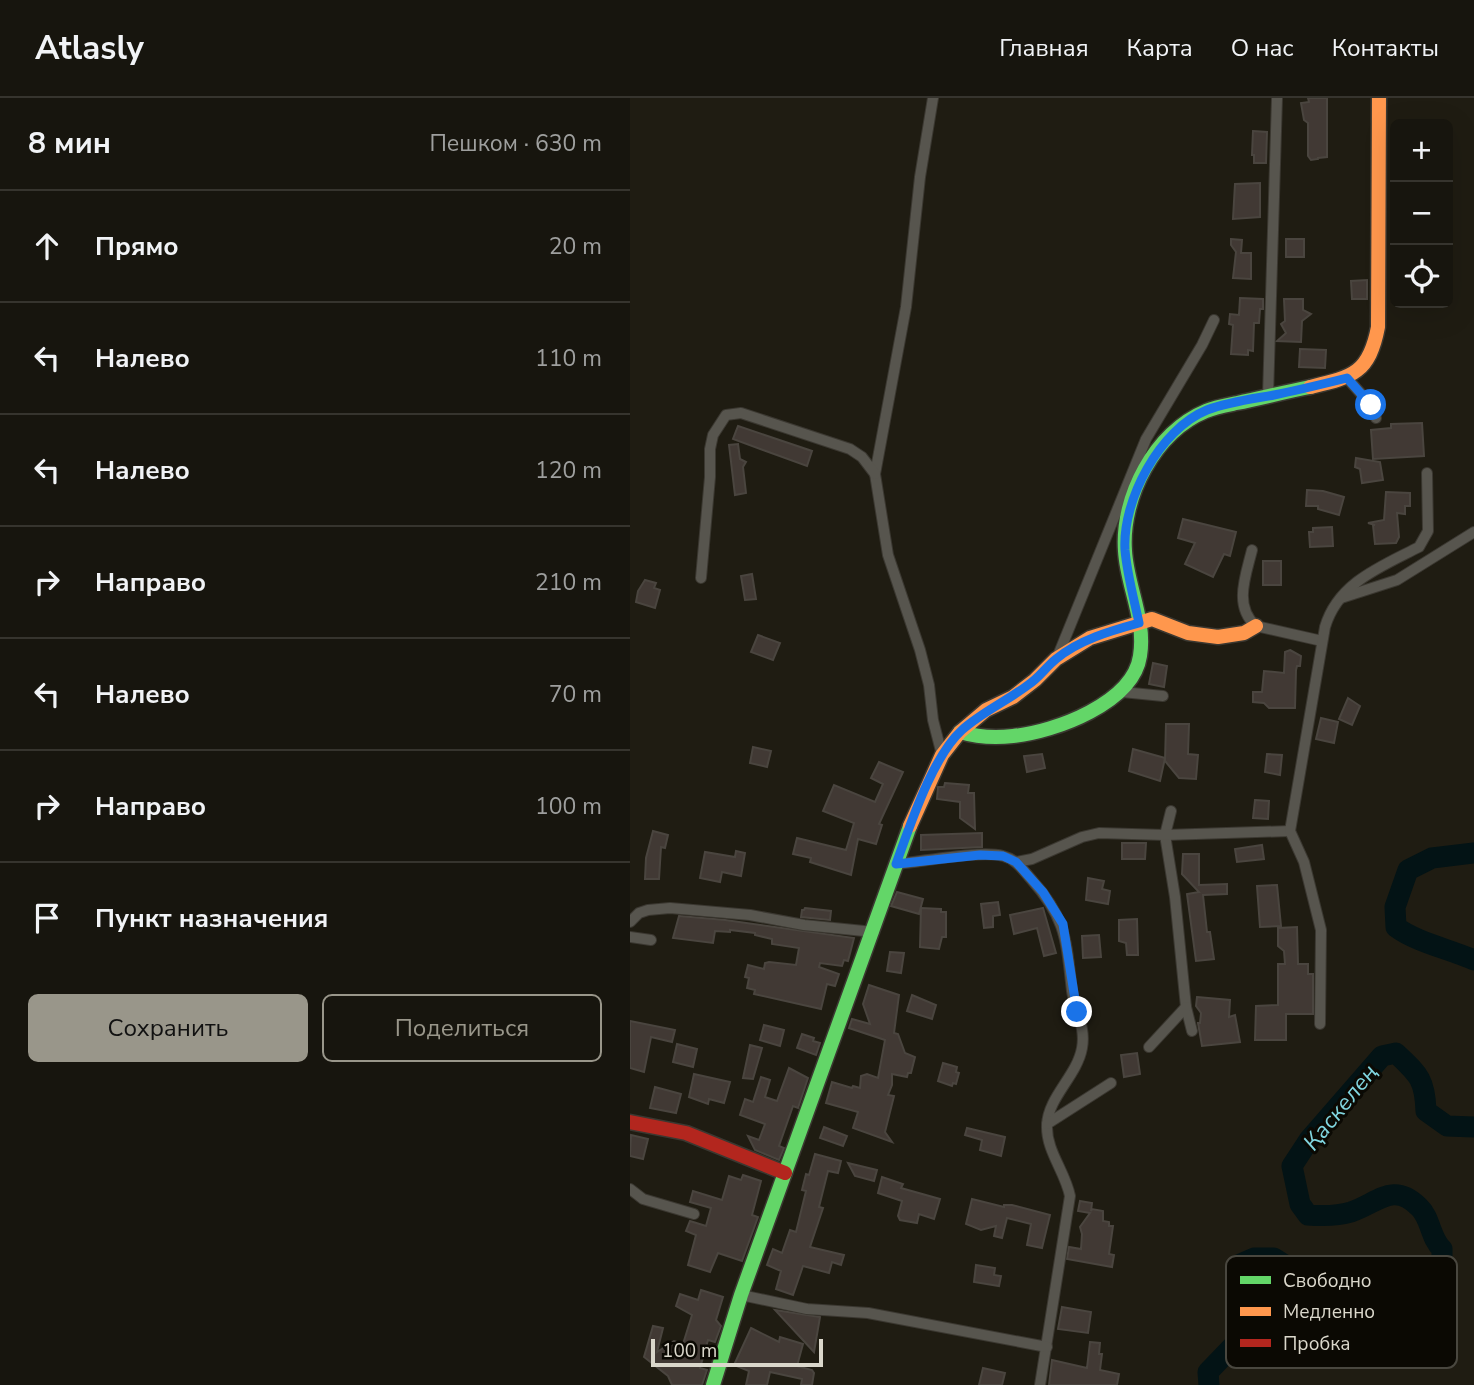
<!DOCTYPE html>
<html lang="ru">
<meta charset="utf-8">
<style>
body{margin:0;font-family:"Nunito Sans",sans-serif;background:#24221c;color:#f1f3f6}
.controls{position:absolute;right:21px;top:21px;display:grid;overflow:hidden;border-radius:10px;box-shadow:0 7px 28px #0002}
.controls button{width:63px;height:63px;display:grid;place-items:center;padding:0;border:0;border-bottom:2px solid #36342e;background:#17150e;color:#f1f3f6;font:35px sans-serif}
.scale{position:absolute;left:21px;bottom:18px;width:172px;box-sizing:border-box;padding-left:7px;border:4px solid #dad7cb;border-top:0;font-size:19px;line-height:24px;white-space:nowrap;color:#dad7cb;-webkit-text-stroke:5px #0b0903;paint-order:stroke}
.stop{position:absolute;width:21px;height:21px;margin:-16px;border:5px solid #1a73e8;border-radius:50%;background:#fff}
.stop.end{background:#1a73e8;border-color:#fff;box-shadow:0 2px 7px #0008}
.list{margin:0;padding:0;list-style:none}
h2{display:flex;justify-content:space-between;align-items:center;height:91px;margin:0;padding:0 28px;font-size:30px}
h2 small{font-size:23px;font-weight:400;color:#9e9f9e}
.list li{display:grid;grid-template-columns:46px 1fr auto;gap:21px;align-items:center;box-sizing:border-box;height:112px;padding:0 28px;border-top:2px solid #36342e}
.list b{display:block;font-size:26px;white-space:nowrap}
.list em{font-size:23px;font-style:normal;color:#9e9f9e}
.actions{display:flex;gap:14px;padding:21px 28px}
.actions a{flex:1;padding:16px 0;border:2px solid #99968a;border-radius:10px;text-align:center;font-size:24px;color:#99968a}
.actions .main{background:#99968a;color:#111}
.icon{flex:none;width:38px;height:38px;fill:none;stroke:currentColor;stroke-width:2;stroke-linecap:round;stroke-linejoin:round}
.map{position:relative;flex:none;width:844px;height:1287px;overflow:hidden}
header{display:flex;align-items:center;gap:42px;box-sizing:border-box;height:98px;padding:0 35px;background:#17150e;border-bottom:2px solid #36342e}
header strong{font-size:33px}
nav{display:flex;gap:38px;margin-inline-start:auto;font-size:24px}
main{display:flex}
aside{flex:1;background:#17150e}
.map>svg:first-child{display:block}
</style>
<header>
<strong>Atlasly</strong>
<nav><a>Главная</a><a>Карта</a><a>О нас</a><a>Контакты</a></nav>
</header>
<main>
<aside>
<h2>8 мин<small>Пешком · 630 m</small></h2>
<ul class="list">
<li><svg class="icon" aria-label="ahead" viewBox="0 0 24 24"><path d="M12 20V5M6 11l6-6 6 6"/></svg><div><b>Прямо</b></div><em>20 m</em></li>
<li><svg class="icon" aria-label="left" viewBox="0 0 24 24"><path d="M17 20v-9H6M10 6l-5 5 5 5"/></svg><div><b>Налево</b></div><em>110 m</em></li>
<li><svg class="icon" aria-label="left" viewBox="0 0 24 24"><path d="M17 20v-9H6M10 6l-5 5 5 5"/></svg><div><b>Налево</b></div><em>120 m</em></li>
<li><svg class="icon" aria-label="right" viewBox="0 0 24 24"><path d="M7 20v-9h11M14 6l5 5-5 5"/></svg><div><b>Направо</b></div><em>210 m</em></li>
<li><svg class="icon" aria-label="left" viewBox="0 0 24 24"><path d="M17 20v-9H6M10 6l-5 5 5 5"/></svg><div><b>Налево</b></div><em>70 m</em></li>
<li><svg class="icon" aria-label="right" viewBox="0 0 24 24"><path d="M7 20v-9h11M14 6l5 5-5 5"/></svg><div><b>Направо</b></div><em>100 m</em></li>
<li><svg class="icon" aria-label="arrive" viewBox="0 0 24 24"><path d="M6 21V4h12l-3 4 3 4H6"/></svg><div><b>Пункт назначения</b></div></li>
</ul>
<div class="actions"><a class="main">Сохранить</a><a>Поделиться</a></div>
</aside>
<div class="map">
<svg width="844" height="1287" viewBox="0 0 844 1287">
<rect width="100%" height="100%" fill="#1f1c12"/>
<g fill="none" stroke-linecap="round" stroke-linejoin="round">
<g stroke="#031315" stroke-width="21">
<path d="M844,755l-42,5 -24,12 -13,37 1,20c20,15 53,22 78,33"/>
<path d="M579,1287l-1,-13 53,-55c-1,-5 -1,-13 -3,-18 -9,-16 -21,-11 -20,-34l16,-7h20l22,14 10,23 14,10 22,3 60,-9 24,-11 16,-17v-22c-12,-11 -11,-31 -23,-42 -26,-26 -41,-4 -68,5 -13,4 -29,4 -43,3l-8,-11 -8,-38 17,-26 73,-84 14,-3c22,21 29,26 30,58l21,15 27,1"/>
</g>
</g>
<g fill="#413934" stroke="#4a453f" stroke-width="2">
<polygon points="678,0 697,0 697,59 688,60 688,61 681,62 678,58 678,25 674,22 671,5 679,4"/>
<polygon points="623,33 637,34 636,65 624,65 624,57 622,57"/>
<polygon points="630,85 630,119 603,121 605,86"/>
<polygon points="601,141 612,142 611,155 621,155 621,181 603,180 606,154 601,147"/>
<rect x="656" y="141" width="18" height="18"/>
<polygon points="737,182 737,201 722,201 721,183"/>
<polygon points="610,200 633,201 633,211 630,211 629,225 624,225 623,253 618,252 618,257 601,256 603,227 599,226 600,216 609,217"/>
<polygon points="654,201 673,201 673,212 681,216 672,223 671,244 647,243 656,235 651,226 655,223"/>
<polygon points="670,251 696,252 695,270 669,269"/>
<polygon points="792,325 794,358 743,361 741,332 761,330 761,326"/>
<polygon points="108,328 182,353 177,368 103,341"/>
<polygon points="108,346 110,361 116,364 113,369 116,395 105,397 99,347"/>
<polygon points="726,360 750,364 753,382 732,385 730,371 725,369"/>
<polygon points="677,392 693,393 714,399 709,417 688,411 688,408 676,408"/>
<polygon points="756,394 780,395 780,408 775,408 775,416 767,415 769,439 766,445 745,446 743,427 745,427 738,425 754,422"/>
<polygon points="553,421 606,434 600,458 594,456 583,479 555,466 565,445 548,440"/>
<polygon points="702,429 703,448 680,449 679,434 683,434 683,430"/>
<rect x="633" y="463" width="18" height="24"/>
<polygon points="122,476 126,501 115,502 111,478"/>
<polygon points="15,482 26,485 24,490 30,492 25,510 6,504 8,493"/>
<polygon points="128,537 150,545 143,562 121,554"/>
<polygon points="660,552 671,558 670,568 667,568 666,572 665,610 639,610 634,605 623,604 623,594 632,594 634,573 654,575 655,554"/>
<polygon points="523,565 537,568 534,589 519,586"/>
<polygon points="718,600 730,608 722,627 709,621"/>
<polygon points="691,620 708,624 704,645 686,641"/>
<polygon points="536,626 559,626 558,656 568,657 566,681 549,680 535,663"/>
<polygon points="123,649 141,653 137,669 120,665"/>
<polygon points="503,651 535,660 530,683 499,673"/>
<polygon points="412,656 415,670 397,674 394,658"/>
<polygon points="637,656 652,657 650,677 635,674"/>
<polygon points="249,664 273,674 249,726 252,727 246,746 228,741 221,777 180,764 181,760 163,756 167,740 216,752 224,725 193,713 204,687 245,704 253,686 241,680"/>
<polygon points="315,685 339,687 338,695 344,695 345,731 330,720 330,704 307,701 308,689 314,689"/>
<polygon points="625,702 639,703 638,721 623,720"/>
<polygon points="23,733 38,737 35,750 31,749 29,781 15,781 16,760"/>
<polygon points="352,735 352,749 291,752 291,737"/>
<polygon points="492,745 516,745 515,761 492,761"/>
<polygon points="632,747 634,761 607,764 605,751"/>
<polygon points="106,753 115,755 111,778 92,774 90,784 70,780 75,754 105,759"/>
<polygon points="553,756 569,756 569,787 597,786 597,796 573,797 577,834 580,834 584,861 566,863 557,796 569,794 552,776"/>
<polygon points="458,780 474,783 472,791 480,793 478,806 456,802"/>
<polygon points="647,787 651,828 630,829 627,788"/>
<polygon points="267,794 293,801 289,816 261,808"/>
<polygon points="368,804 370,817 363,818 363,829 354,830 351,806"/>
<polygon points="175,810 201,813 200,822 171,819 172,812 174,812"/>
<polygon points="291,810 311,811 311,814 316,814 316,839 312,839 309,851 290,849"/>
<polygon points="413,810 426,855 414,858 407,830 384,836 380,817"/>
<polygon points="49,818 95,822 224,840 218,863 214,862 212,868 190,865 189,869 209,876 205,888 197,886 191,911 124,896 125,892 117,890 119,880 115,879 118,867 134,871 135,865 139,864 166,867 169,850 142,846 142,841 125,837 125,835 100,832 100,834 85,833 83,845 43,840"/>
<polygon points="507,821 508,857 497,857 496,845 489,843 489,822"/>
<polygon points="667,829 668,866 678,866 678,876 683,876 683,916 656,916 656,942 625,942 626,908 648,907 648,866 655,866 654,853 648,848 648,830"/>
<polygon points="469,837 471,859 453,860 452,838"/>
<polygon points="260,854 274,855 271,875 257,873"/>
<polygon points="239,887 269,897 264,935 268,936 275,955 285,959 281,975 278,975 277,979 262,976 262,987 258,997 264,998 255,1034 262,1044 223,1030 228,1014 196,1005 202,984 222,990 223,988 230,990 231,978 237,976 248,980 255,942 219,930 222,921 240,926 233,906"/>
<polygon points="282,897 306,907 302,921 277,913"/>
<polygon points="567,899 600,902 599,919 605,917 610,944 572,948 568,925 570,925 571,915 566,908"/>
<polygon points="0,923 45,932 42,944 21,939 14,974 0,970"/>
<polygon points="134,927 154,932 150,948 130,942"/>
<polygon points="172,936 184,940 183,943 190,945 186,957 167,950"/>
<polygon points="47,946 67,951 63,969 43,964"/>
<polygon points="120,947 132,950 123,981 113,980"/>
<polygon points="507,955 510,976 494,979 491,957"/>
<polygon points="313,965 327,969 326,974 329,975 326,986 323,985 322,988 308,983"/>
<polygon points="159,970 178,980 168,1010 163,1008 149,1048 154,1050 149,1062 125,1052 118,1038 129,1042 135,1026 110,1017 115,1001 123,1004 131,979 140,982 135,999 147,1003"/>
<polygon points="64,976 100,984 94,1005 79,1001 78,1006 59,999"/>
<polygon points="25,989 51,996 46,1015 20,1010"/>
<polygon points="194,1029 217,1038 213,1048 190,1040"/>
<polygon points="337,1030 375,1039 371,1058 350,1052 352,1042 335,1037"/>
<polygon points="1,1037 18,1041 13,1061 0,1058"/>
<polygon points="185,1056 211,1063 208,1075 198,1073 189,1109 193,1110 180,1149 214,1157 211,1167 202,1164 199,1175 173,1168 163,1197 146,1191 151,1173 137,1167 143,1151 152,1155 160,1132 166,1134 176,1093 172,1092 176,1076 179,1077"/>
<polygon points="218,1065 247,1072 244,1083 225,1078"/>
<polygon points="113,1077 131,1083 122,1117 128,1119 112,1163 88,1155 80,1174 58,1167 66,1137 56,1133 60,1123 76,1128 81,1110 60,1104 63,1093 92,1102 99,1078 111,1082"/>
<polygon points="252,1079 273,1086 271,1090 310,1101 304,1121 289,1116 287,1125 270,1122 268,1118 272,1103 248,1095"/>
<polygon points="342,1101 374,1109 374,1107 382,1107 420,1117 412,1150 397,1147 401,1126 377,1120 372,1140 364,1138 366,1128 351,1132 336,1126"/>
<polygon points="450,1103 462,1105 461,1113 462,1111 473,1113 473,1123 479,1124 479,1128 483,1128 479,1156 484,1157 482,1169 437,1161 439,1149 451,1151 452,1136 450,1129 460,1115 448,1113"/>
<polygon points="346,1167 365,1170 364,1177 371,1178 369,1188 344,1184"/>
<polygon points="71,1192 93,1199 86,1222 91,1228 85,1244 78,1242 70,1270 77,1272 72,1287 42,1287 38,1278 14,1259 23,1228 33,1230 27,1254 44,1243 53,1246 62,1217 46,1208 50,1196 68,1202"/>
<polygon points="432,1209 461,1214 458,1235 428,1231"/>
<polygon points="145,1212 190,1219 184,1254"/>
<polygon points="121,1230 149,1244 150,1239 173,1246 167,1268 182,1272 184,1275 182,1287 171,1287 172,1281 140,1274 137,1287 116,1287 119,1273 104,1267"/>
<polygon points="460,1244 470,1245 469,1256 472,1256 470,1272 489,1276 487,1287 419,1287 422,1262 457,1270"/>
<polygon points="353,1270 375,1275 372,1287 349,1287"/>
</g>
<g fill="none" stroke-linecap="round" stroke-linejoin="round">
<g stroke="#3b3831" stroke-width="12">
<g id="street">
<polyline points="303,0 290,79 276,209 245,376 258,457 290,552 299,587 303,622 312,657"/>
<polyline points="717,280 741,307 746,320"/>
<polyline points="638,298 647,0"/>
<path d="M622,452c-6,25 -19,56 4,76l66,15"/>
<polyline points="71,480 80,379 80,351 83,337 96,317 111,315 220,351 232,359 245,376"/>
<polyline points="711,500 767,482 844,434"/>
<polyline points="427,560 516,341 572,247 584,222"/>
<polyline points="492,594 533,598"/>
<polyline points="541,713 535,737 545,799 556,909 562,933"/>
<polyline points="386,764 402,761 452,739 469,735 535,737 660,733"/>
<path d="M266,766c26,-2 84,-14 107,-8 13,3 20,14 28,23 36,40 35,62 41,112 3,20 14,36 10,57 -5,28 -34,49 -35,77 -1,26 18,46 23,71l-30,189"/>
<polyline points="0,824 9,815 18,812 40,810 120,817 174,827 244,834"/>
<polyline points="0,839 21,842"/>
<path d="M690,926l1,-94 -17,-68 -14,-31 35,-204c13,-44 55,-60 94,-80l9,-16 -1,-58"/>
<polyline points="519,949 556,909"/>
<polyline points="417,1026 481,985"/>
<polyline points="0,1091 13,1101 64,1116"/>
<polyline points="111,1197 177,1211 238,1215 417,1249"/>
</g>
</g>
<g stroke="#3b3831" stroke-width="17">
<g id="fast">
<path d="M330,634c17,5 35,6 53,4 42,-4 120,-33 127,-80 6,-36 -13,-70 -15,-105 -4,-54 30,-119 81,-140 9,-4 21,-6 31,-8 24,-5 48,-11 73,-16"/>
<polyline points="83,1287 111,1197 280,728"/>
</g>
</g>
<g stroke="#3b3831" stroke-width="17">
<g id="slow">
<path d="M680,289c42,-10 59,-13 68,-60l1,-229"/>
<polyline points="280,728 312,657 330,634 356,612 383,599 405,582 426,561 460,540 522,521 558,535 588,539 614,535 626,528"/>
</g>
</g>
<g stroke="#3b3831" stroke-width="17">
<polyline id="jam" points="0,1024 56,1035 155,1075"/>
</g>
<use href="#street" stroke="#57554e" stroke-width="10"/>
<use href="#fast" stroke="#63d668" stroke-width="14"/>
<use href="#slow" stroke="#ff974d" stroke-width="14"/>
<use href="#jam" stroke="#b3261e" stroke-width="14"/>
</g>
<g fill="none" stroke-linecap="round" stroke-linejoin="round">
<path stroke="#1a73e8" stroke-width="9" d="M447,914l-14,-88 -20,-32 -27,-30 -13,-6 -23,-1 -84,9c14,-38 36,-107 66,-134 20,-18 45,-29 66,-45 11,-7 18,-18 28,-26 23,-19 54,-28 83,-36 -5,-24 -12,-49 -14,-73 -3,-50 35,-121 82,-140 21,-8 45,-11 67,-15 25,-5 49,-11 73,-17l24,27"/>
</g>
<g text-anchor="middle" stroke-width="6" stroke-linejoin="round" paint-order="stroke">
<g font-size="23" font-style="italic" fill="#81d6e0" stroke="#0b0903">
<text transform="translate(710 1009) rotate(-51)" y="8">Қаскелең</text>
</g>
</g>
<rect x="596" y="1158" width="231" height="112" rx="10" fill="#0b0903" stroke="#49473f" stroke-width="2"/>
<rect x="610" y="1178" width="31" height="8" fill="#63d668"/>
<rect x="610" y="1209" width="31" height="9" fill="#ff974d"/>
<rect x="610" y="1241" width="31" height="8" fill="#b3261e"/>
<g font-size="19" fill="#dad7cb">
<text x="653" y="1189">Свободно</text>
<text x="653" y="1220">Медленно</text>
<text x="653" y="1252">Пробка</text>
</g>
</svg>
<div class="controls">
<button>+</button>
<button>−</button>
<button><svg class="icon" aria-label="locate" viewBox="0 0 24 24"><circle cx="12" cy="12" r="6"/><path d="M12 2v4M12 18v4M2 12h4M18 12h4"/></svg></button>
</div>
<div class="scale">100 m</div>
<div class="stop" style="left:741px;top:307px"></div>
<div class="stop end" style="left:447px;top:914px"></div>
</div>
</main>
